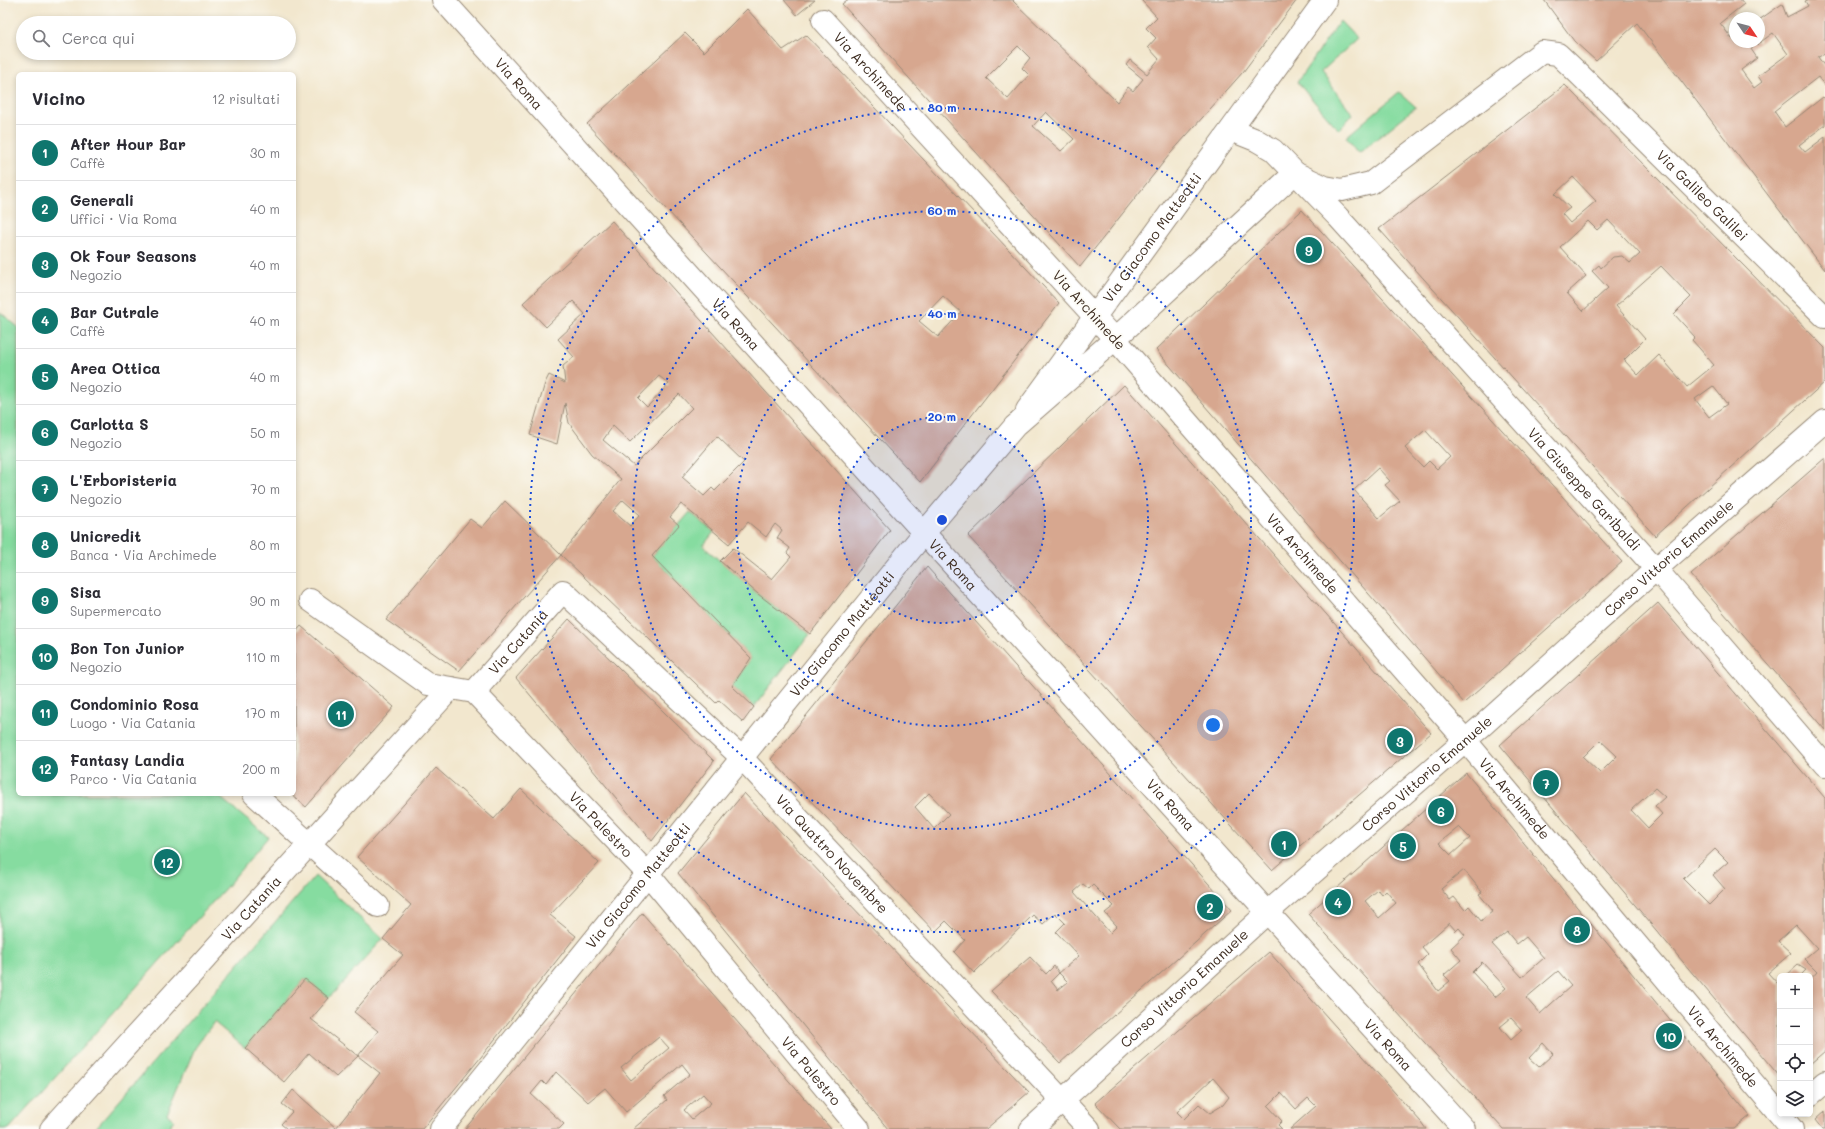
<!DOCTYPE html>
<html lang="it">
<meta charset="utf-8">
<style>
body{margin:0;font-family:Mali,sans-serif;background:#f7f7f7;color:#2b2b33}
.controls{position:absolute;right:12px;bottom:12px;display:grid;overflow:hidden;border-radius:6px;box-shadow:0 2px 6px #0003}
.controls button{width:36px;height:36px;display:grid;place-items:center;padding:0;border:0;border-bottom:1px solid #e1e1e2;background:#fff;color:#2b2b33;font:20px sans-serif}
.compass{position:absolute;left:1729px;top:12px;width:36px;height:36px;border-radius:50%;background:#fff;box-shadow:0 2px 6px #0003;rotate:125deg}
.you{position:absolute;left:1213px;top:725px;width:14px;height:14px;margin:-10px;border:3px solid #fff;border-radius:50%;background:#1a73e8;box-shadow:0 0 0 6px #1a73e833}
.badge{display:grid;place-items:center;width:26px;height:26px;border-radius:50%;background:#0f766e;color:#fff;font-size:13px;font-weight:700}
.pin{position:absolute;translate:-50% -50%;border:2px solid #fff;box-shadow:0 1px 4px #0006}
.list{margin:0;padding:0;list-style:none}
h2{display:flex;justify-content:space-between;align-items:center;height:52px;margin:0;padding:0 16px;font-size:17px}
h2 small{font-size:13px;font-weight:400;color:#7c7c81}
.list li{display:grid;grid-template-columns:26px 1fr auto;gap:12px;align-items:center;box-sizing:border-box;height:56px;padding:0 16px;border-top:1px solid #e1e1e2}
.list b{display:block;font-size:15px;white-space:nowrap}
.list p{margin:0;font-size:13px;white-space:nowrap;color:#7c7c81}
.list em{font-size:13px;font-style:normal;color:#7c7c81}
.icon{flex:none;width:22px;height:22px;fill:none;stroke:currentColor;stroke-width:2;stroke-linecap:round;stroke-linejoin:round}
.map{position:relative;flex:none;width:1825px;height:1129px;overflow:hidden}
.search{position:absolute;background:#fff;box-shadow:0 2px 6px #0003;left:16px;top:16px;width:280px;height:44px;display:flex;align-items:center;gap:10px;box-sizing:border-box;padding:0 14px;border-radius:22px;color:#7c7c81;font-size:15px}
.panel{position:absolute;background:#fff;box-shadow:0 2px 6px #0003;left:16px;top:72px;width:280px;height:724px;border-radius:6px}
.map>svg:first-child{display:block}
</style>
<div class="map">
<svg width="1825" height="1129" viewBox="0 0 1825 1129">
<rect width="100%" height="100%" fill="#fdfcf7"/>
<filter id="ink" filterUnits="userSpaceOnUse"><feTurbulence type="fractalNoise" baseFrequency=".025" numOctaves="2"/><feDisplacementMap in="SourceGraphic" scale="8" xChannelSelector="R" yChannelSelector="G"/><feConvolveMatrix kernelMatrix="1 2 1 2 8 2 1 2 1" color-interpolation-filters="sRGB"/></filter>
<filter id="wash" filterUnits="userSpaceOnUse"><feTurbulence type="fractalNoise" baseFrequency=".012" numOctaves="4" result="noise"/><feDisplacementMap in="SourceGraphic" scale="16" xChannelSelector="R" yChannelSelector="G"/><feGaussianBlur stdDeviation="0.9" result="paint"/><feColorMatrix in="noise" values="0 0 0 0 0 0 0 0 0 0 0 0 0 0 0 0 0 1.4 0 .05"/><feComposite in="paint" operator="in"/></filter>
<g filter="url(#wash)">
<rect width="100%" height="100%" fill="#f2e7ce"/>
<g fill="#86dca0" stroke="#60835f">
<polygon points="1340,21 1357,39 1321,72 1353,114 1339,130 1297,82"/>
<polygon points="1399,92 1416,107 1359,153 1346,137"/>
<polygon points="0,312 18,327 18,794 216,794 268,837 228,885 9,1129 0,1129"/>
<polygon points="690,512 714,532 703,546 758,594 810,634 754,707 732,686 751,658 652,556"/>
<polygon points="315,876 383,939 329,998 305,979 245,1048 214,1022 195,1048 167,1114 174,1120 167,1129 95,1129"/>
</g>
<g id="blocks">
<g fill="#d7a78f" fill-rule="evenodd">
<polygon points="784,0 815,0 797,15"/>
<path d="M847,0h167l-1,1 104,101 11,-15 5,4 10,-12 -17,-14 4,-5 17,14 12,-15 -11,-12 8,-9 -10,-10 11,-11 -16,-17h156l-54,72 -73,82 -90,113 -238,-263zM1018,46l12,12 -8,10 7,7 -21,24 -22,-21zM1046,112l28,27 -13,12 -28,-25z"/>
<path d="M1544,0h197l3,4 -24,19 12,16 3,-2v5h24v-22l23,-16 5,13 21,-11 -3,-5 3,-1h17v54l-7,3 7,10v19l-7,-9 -44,34 11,16 38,-30 2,2v26l-26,20 6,7 20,-15v133l-188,-247 -41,38 -22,-20zM1773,33l15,21 -30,22 4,6 -8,6 -13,-18 16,-12 -6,-9z"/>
<path d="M747,9l36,41 23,-15 253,268 -139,179 -333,-358 98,-91 19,19zM943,296l18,16 -23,25 -19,-16z"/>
<path d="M1565,85l260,263v34l-170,154 -276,-307zM1573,177l23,24 -26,22 -8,-9 8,-6 -15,-14zM1608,220l32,34 -10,9 -8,-7 -9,1 -12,11 -2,-3 -7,6 16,17 -25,23 -16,-18 19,-17 -26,-29 28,-26 9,9zM1661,266l30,31 -17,17 21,23 -3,3 22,25 -27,22 -28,-32 -21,20 -14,-15 21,-21 -29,-33zM1713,386l14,18 -18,13 -14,-18z"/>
<path d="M1302,210l320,352 -158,141 -308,-353zM1425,430l25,27 -13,12 -8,-8 -6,6 -18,-19zM1378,468l12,13 -5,4 15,16 -21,17 -25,-28z"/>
<path d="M612,221l278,309 -80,104 -52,-40 -38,-33 13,-13 39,31 19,-22 -4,-4 3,-5 -13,-10 5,-8 -7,-6 -9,13 -18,-15 -19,22 -48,-40 -11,13 9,8 -27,31 99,102 -19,28 22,21 -11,15 -24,-22 -3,3 -155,-148 60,-76 -29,-25 -23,-31 -4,-20 -8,41 -27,-9 15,-52 4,-8 16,8 -2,-17 11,-9 -16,-18 27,-25 -12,-13 -27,26 -23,-24zM659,376l10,8 -22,23 -9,-9zM679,394l13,14 -58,58 -31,-26 10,-14 17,16zM717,436l27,26 -29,29 -3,-3 -8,8 -22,-19zM623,500l17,15 -10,11 -17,-15z"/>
<polygon points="1124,385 1431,733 1272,870 968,536"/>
<polygon points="1825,458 1825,730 1691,575"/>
<polygon points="505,501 561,555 459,671 386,620 470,519 482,528"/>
<path d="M927,567l305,343 -172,153 -69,-72 39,-34 16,17 8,-8 5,7 -8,8 7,9 10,-8 -9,-9 20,-17 -23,-24 9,-9 -10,-10 -12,11 -10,-9 -59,58 -20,-21 11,-12 -19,-19 -11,11 -164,-173zM929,793l20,21 -15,15 -19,-22zM1083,884l6,5 4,-4 21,21 -9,7 12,13 -7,7 -36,-41z"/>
<path d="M1658,603l167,195v253l-15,13v-84l7,-8 -13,-13 13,-11 -21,-23 -18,16 13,12 -23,20 10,11 2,-2v95l-280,-332zM1600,740l17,16 -17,17 -17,-16zM1655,788l10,9 -10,9 7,8 -14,14 -17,-18zM1715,849l13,13 -15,13 12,14 -16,16 -26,-26z"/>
<polygon points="569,619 714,761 652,841 516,678"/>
<polygon points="301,626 394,707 306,807 291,794 294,794 294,634"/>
<polygon points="436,768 494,819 521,789 599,863 550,915 576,936 481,1057 422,1129 287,1129 281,1124 292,1112 282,1104 293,1090 336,1128 380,1073 358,1056 378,1031 354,1012 403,955 383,939 411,905 357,857"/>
<path d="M1466,773l284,343 -16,13h-231l-195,-215zM1459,827l11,11 -19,17 -12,-12zM1464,870l18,22 -3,2 14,17 -12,10 -12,-15 -4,4 -11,-13 -4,3 -9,-11zM1378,890l4,5 4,-4 10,12 -17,15 -14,-17zM1449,923l7,8 3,-3 6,7 -14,13 10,12 -17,15 6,6 -12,10 -20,-27 10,-10 -6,-7zM1507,932l10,12 9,-7 18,21 -22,19 -30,-33zM1482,962l24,26 -11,9 -23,-25zM1558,971l13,15 -31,28 -14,-16zM1511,1018l11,12 -11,10 -11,-13zM1543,1043l10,11 -14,13 -10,-9z"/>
<polygon points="744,793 1029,1092 986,1129 888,1129 678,873"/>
<path d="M642,913l189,216h-198l34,-29 -3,-4 26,-22 -8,-10 -56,48 -21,-24 -17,14 -32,-30 -10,13 -4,-4 -11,13 33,30 -5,5h-94zM659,1037l10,11 -38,32 -10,-12zM703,1094l8,9 -19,16 -8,-9z"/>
<path d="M1269,952l152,170 5,7h-136l26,-23 -8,-8 -12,11 -15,-16 -13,13 14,15 -4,4 4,4h-162l-25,-26zM1213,1078l16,19 -6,8 -13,8 -11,-9 -15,15 -7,-7z"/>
<polygon points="1798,965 1806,970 1800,976 1786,976"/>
<polygon points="305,979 329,998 311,1019 358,1056 336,1077 309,1053 284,1082 245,1048"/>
<polygon points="1825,1111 1825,1129 1822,1129 1815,1120"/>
</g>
</g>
</g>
<g filter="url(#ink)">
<use href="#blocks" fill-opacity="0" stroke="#968876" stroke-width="1"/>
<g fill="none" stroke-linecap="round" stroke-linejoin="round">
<g stroke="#968876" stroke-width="24">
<g id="minor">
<path id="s1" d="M823,20l292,319 180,-166 30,14 17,3 29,-7 171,-131 16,2 21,20 246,243"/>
<path id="s2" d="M1231,130l25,10 17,10 65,67 318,352 169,196"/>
<path id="s3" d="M1027,410l298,-410"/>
<path id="s4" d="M310,600l118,84 46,8 174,182 211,255"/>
<path id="s5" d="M474,692l89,-101 179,167 347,371"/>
<polyline points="254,794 378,906"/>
<path id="s6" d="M51,1129l400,-441"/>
<path id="s7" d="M441,1129l483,-596"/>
</g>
</g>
<g stroke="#968876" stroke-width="24">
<g id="major">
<path id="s8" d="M443,0l481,533 540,596"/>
<path id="s9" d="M924,533l91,-107 100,-87 350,401 327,389"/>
<polyline points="1810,1095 1825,1082"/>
<path id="s10" d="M1031,1129l237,-217 215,-187 173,-156 169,-148"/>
</g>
</g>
<use href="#minor" stroke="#fff" stroke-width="22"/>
<use href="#major" stroke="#fff" stroke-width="22"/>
</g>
</g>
<circle cx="942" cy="520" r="103" fill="#1d4ed8" fill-opacity=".12"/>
<g fill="none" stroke="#1d4ed8" stroke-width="2" stroke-dasharray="2 4">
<circle cx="942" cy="520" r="103"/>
<circle cx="942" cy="520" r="206"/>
<circle cx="942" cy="520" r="309"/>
<circle cx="942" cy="520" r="412"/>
</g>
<g text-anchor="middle" stroke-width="4" stroke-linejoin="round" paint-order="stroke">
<g font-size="14" fill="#3b2a1e" stroke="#fdfcf7">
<text dy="5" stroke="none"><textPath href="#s1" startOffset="70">Via Archimede</textPath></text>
<text dy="5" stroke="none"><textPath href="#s8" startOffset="113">Via Roma</textPath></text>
<text dy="5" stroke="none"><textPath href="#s1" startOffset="1191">Via Galileo Galilei</textPath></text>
<text dy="5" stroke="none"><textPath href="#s3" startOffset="213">Via Giacomo Matteotti</textPath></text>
<text transform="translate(1089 310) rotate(48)" y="5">Via Archimede</text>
<text dy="5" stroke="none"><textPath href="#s8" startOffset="437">Via Roma</textPath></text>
<text dy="5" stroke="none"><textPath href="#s2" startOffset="507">Via Giuseppe Garibaldi</textPath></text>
<text dy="5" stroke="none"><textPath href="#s9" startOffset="558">Via Archimede</textPath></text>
<text dy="5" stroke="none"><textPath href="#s10" startOffset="856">Corso Vittorio Emanuele</textPath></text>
<text dy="5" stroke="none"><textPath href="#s8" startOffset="761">Via Roma</textPath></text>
<text dy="5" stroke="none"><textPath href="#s7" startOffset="637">Via Giacomo Matteotti</textPath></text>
<text dy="5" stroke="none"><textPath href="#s5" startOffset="67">Via Catania</textPath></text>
<text dy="5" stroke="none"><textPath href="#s10" startOffset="532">Corso Vittorio Emanuele</textPath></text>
<text dy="5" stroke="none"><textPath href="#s9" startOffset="882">Via Archimede</textPath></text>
<text dy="5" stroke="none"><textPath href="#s8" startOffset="1085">Via Roma</textPath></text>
<text dy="5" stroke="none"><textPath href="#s4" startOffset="375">Via Palestro</textPath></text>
<text dy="5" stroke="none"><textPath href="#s5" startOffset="511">Via Quattro Novembre</textPath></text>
<text dy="5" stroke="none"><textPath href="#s7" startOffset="313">Via Giacomo Matteotti</textPath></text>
<text dy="5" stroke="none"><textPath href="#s6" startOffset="298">Via Catania</textPath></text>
<text dy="5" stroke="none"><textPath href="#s10" startOffset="208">Corso Vittorio Emanuele</textPath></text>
<text dy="5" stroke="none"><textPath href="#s8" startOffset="1409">Via Roma</textPath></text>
<text dy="5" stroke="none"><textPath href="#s9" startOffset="1206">Via Archimede</textPath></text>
<text dy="5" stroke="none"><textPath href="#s4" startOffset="699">Via Palestro</textPath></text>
</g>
</g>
<circle cx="942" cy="520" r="6" fill="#1d4ed8" stroke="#fdfcf7" stroke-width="2"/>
<g font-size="12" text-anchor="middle" font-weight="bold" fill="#1d4ed8" stroke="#fdfcf7" stroke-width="4" stroke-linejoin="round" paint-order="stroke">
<text x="942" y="112">80 m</text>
<text x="942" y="215">60 m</text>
<text x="942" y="318">40 m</text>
<text x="942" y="421">20 m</text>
</g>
</svg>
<div class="controls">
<button>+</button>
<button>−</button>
<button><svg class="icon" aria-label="locate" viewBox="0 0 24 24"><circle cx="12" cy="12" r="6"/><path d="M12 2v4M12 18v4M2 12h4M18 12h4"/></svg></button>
<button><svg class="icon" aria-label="layers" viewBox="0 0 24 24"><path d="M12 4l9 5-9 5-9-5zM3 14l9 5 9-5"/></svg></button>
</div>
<svg class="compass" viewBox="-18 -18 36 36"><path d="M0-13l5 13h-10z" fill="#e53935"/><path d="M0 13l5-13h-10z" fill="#7c7c81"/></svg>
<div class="you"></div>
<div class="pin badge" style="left:1284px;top:844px">1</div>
<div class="pin badge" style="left:1210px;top:907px">2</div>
<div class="pin badge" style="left:1400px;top:741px">3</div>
<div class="pin badge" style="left:1338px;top:902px">4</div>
<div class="pin badge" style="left:1403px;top:846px">5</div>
<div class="pin badge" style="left:1441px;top:811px">6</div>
<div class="pin badge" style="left:1546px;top:783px">7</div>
<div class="pin badge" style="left:1577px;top:930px">8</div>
<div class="pin badge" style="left:1309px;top:250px">9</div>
<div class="pin badge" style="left:1669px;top:1036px">10</div>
<div class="pin badge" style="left:341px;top:714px">11</div>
<div class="pin badge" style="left:167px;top:862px">12</div>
<div class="search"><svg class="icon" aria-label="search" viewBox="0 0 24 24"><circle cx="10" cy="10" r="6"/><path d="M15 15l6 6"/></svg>Cerca qui</div>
<section class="panel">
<h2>Vicino<small>12 risultati</small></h2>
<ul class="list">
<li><span class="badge">1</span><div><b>After Hour Bar</b><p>Caffè</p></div><em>30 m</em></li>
<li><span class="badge">2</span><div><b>Generali</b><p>Uffici · Via Roma</p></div><em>40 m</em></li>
<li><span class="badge">3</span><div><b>Ok Four Seasons</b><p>Negozio</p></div><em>40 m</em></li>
<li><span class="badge">4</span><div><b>Bar Cutrale</b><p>Caffè</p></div><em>40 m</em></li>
<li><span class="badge">5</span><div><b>Area Ottica</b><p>Negozio</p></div><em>40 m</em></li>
<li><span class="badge">6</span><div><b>Carlotta S</b><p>Negozio</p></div><em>50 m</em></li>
<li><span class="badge">7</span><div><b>L'Erboristeria</b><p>Negozio</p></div><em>70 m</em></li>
<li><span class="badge">8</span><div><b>Unicredit</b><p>Banca · Via Archimede</p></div><em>80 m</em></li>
<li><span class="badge">9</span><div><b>Sisa</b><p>Supermercato</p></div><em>90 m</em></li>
<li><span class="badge">10</span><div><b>Bon Ton Junior</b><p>Negozio</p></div><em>110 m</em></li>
<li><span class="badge">11</span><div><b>Condominio Rosa</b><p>Luogo · Via Catania</p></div><em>170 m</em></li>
<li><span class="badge">12</span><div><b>Fantasy Landia</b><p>Parco · Via Catania</p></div><em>200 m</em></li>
</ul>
</section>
</div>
